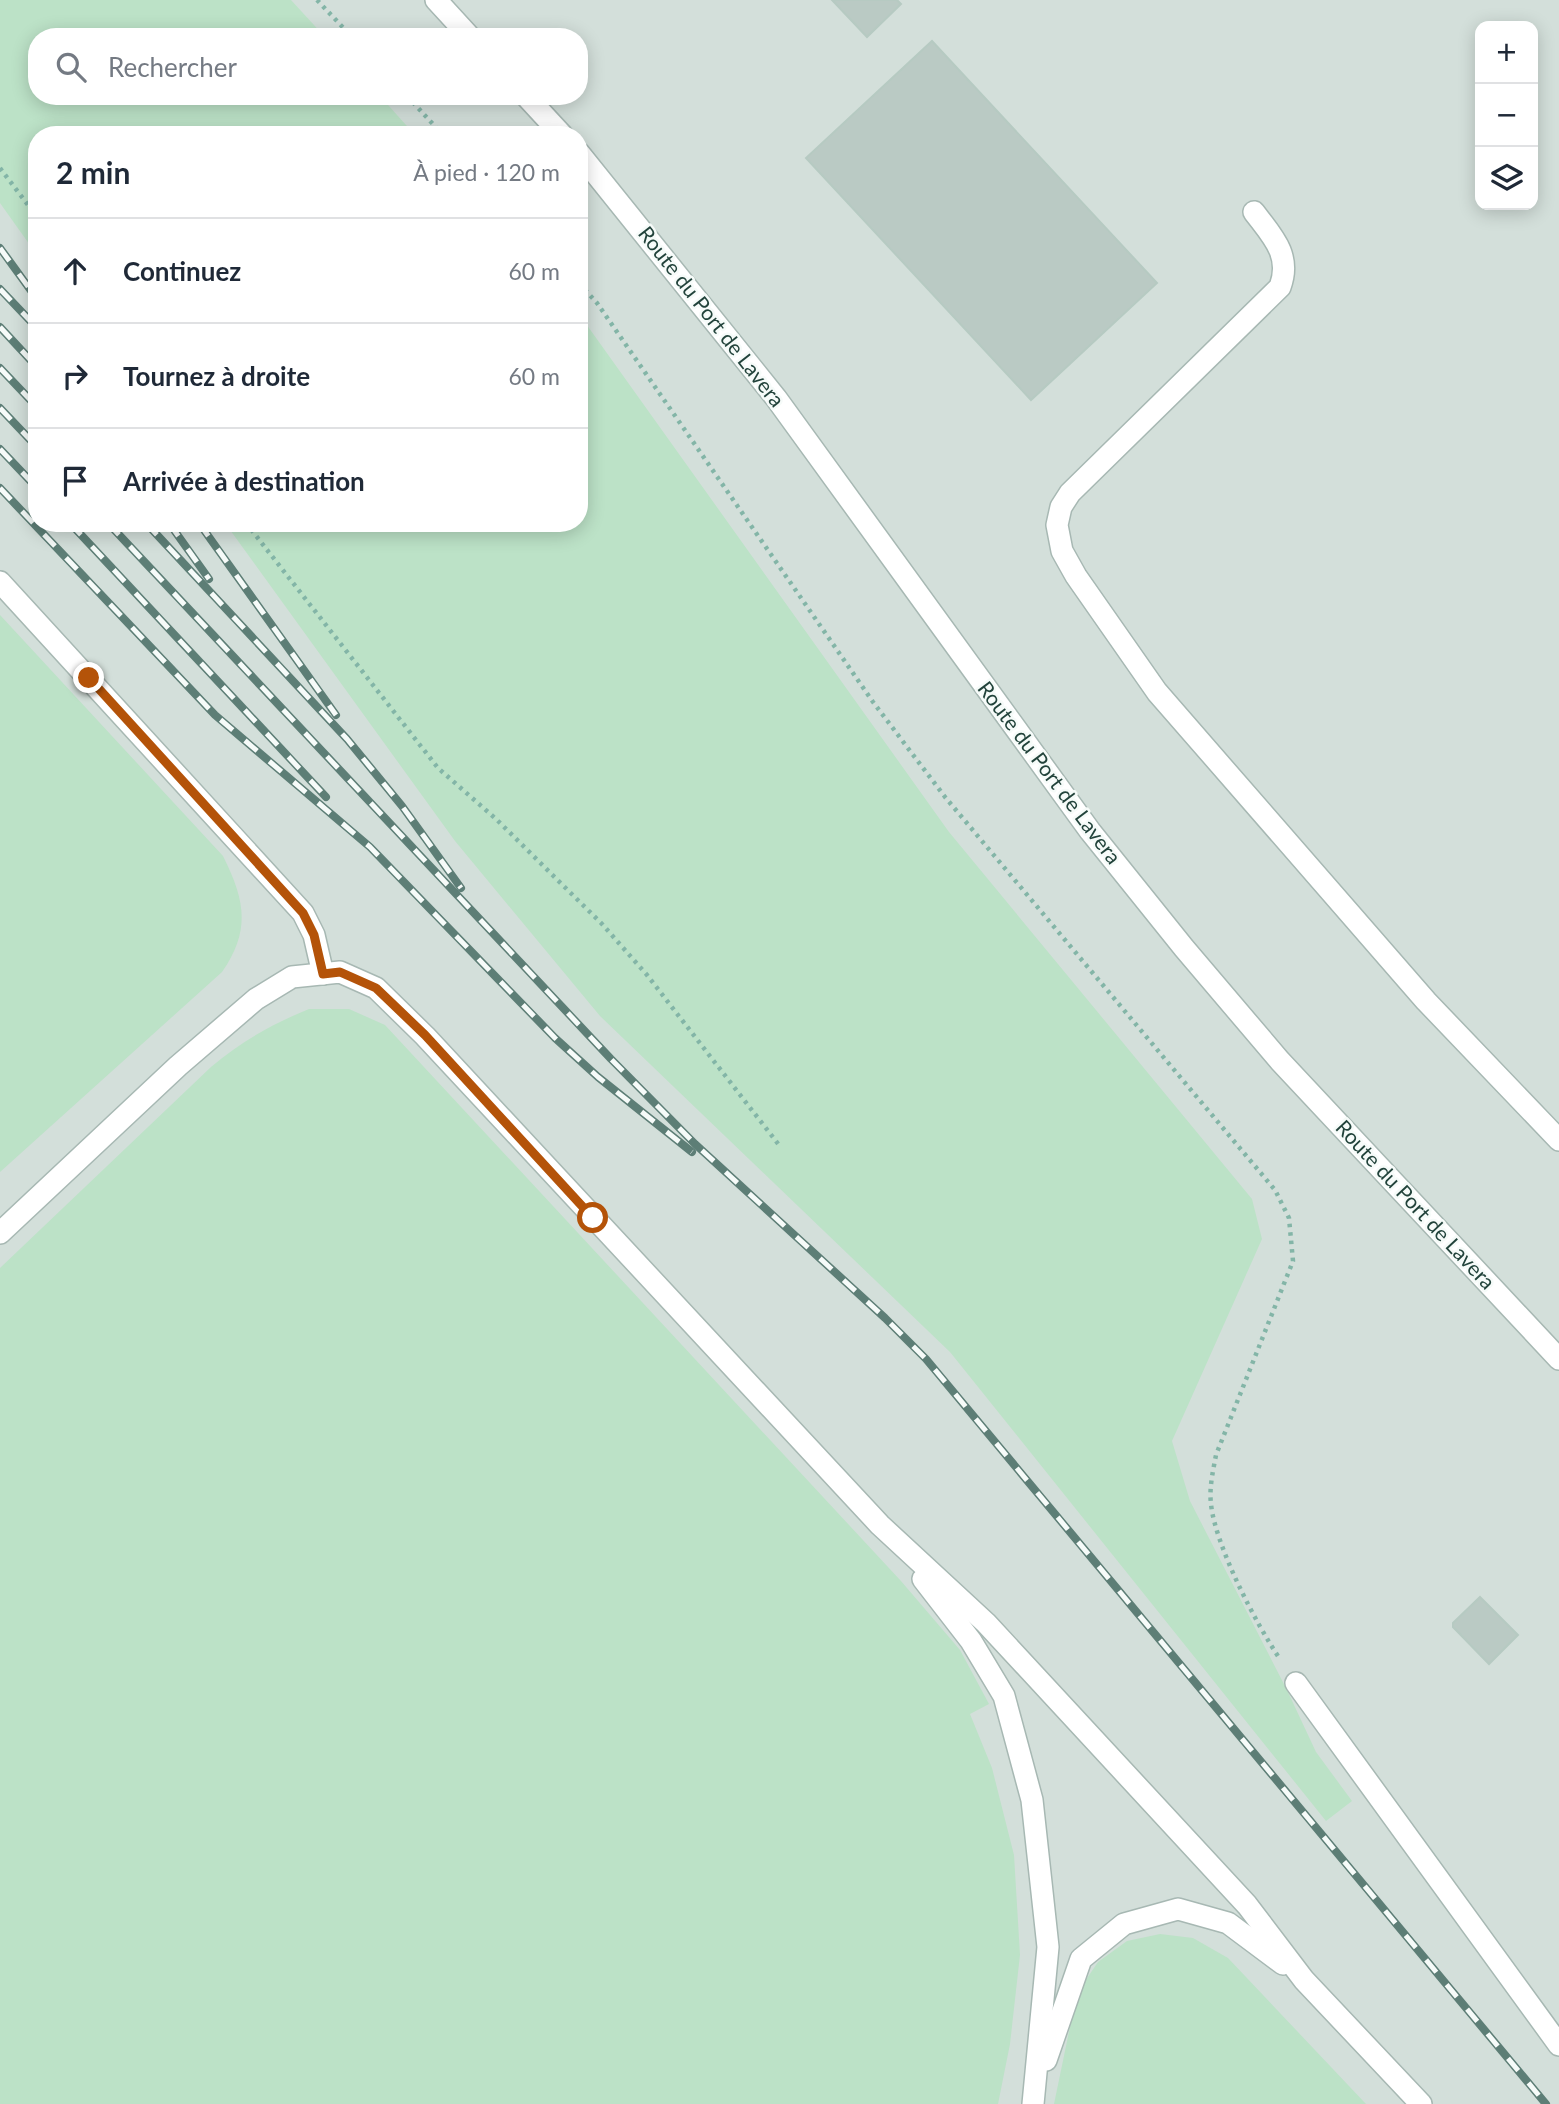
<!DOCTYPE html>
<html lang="fr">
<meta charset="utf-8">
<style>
body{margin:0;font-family:Lato,sans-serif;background:#f6f6f7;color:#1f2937}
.controls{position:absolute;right:21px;top:21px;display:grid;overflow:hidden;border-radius:14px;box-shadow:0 4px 18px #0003}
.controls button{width:63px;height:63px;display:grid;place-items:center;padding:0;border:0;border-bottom:2px solid #e0e1e3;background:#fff;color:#1f2937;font:35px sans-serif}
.stop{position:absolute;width:21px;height:21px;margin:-16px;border:5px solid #b45309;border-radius:50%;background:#fff}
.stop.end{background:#b45309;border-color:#fff;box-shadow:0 2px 7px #0008}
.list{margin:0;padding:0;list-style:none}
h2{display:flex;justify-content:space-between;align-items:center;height:91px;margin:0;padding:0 28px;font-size:30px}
h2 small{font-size:23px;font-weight:400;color:#747a83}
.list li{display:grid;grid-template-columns:46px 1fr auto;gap:21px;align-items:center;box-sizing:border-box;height:105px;padding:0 28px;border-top:2px solid #e0e1e3}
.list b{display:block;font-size:26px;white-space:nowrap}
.list em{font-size:23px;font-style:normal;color:#747a83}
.icon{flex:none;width:38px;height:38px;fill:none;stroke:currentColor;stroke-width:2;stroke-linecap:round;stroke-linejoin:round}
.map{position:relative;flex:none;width:1559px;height:2104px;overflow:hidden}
.search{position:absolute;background:#fff;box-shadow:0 4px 18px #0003;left:28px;top:28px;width:560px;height:77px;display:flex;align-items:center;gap:18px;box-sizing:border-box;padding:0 24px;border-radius:28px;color:#747a83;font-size:26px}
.panel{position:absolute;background:#fff;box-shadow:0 4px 18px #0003;left:28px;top:126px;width:560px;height:406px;border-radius:28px}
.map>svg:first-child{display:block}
</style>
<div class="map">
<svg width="1559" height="2104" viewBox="0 0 1559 2104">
<rect width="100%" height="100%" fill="#e5efeb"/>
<path fill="#d3dfda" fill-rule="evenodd" d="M0,0h1559v2104h-1559zM1480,26h53v179h-53zM37,37h542v59h-542zM37,135h542v388h-542z"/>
<g fill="#bce2c7">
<polygon points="0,0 291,0 325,37 37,37 37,96 380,96 415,135 37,135 37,255 0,203"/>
<polygon points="579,314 949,832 1252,1199 1262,1239 1172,1441 1190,1501 1287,1690 1316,1752 1352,1801 1326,1821 950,1352 600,1016 455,841 225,523 579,523"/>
<path d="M0,615l223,241c22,44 28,74 -1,116l-222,200z"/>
<path d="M309,1009h40l36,16 516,556 59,69 29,54 -19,10 22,54 22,87 6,100 -10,89 -12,60h-998v-836l211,-201c31,-26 61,-43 98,-58z"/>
<polygon points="1160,1934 1193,1938 1228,1958 1366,2104 1054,2104 1077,1993 1098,1962 1127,1941"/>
</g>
<g fill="#bacac4" stroke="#b6cac2" stroke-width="2">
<polygon points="832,0 897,0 901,4 867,37"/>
<polygon points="932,41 1157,283 1031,400 806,158"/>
<polygon points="1480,1597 1518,1635 1489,1664 1453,1627 1453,1623"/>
</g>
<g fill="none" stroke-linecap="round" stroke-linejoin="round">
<g stroke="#a7b8b3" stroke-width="24">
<g id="minor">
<polyline points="436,0 470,37"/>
<polyline points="526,96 562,135"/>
<polyline points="579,153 776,398 1090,831 1184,948 1280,1061 1559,1359"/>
<path d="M1254,212c18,24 38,43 26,75l-210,206 -9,14 -4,18 5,26 14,25 81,116 269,309 133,139"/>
<polyline points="0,582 303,913 314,935 323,974"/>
<polyline points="0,1233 178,1066 256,999 292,977 340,972 376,988 425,1036 880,1525 986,1623 1247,1905 1304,1980 1421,2104"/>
<polyline points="923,1579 971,1641 1004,1696 1032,1800 1048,1947 1033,2104"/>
<polyline points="1296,1683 1559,2045"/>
<polyline points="1046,2060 1081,1959 1124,1924 1178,1909 1228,1923 1283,1964"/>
</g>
</g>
<g stroke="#83b5a7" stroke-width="4.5" stroke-dasharray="3.5 5" stroke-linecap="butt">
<polyline points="317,0 352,37"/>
<polyline points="407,96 443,135"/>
<polyline points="0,168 37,217"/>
<path d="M579,283l18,20 276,399 72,95 330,393 14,28 4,43 -77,194c-3,16 -7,33 -5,49 4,41 45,120 69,155"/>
<polyline points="246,523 438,768 496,819 602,924 647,975 779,1145"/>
</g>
<use href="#minor" stroke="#fff" stroke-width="21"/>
<g stroke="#5d7e76" stroke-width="8">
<g id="rail">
<polyline points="0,248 37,299"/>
<polyline points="0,289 37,328"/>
<polyline points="0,327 37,367"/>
<polyline points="0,368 37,407"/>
<polyline points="0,408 37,447"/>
<polyline points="0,449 37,488"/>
<polyline points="0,488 215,715 370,847 555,1038 598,1077 692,1152"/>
<polyline points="70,523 326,797"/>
<polyline points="108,523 611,1059 695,1144 885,1318 926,1359 1546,2104"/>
<polyline points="146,523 347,739 402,806 461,888"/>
<polyline points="169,523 209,579"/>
<polyline points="199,523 336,715"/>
</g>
</g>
<use href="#rail" stroke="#f6fbf9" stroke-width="5" stroke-dasharray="16" stroke-linecap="butt"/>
</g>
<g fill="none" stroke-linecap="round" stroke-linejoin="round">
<polyline stroke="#b45309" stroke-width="9" points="89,678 303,913 314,935 323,974 340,972 376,988 425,1035 593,1218"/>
</g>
<g text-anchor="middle" stroke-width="5" stroke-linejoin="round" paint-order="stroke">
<g font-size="21" fill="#22433b" stroke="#f6fbf9">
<text transform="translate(711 317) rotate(52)" y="7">Route du Port de Lavera</text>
<text transform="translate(1049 773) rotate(53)" y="7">Route du Port de Lavera</text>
<text transform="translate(1415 1205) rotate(47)" y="7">Route du Port de Lavera</text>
</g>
</g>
</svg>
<div class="controls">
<button>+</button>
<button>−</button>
<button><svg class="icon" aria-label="layers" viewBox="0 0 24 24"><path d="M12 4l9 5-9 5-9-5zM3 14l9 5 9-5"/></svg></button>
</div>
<div class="stop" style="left:593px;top:1218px"></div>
<div class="stop end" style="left:89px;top:678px"></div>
<div class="search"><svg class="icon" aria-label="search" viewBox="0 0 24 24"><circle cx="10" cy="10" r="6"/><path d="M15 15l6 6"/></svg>Rechercher</div>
<section class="panel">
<h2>2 min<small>À pied · 120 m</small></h2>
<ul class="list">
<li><svg class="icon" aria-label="ahead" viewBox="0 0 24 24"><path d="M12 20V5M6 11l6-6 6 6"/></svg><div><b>Continuez</b></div><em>60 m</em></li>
<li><svg class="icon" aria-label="right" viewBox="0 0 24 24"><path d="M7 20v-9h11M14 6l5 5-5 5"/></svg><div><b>Tournez à droite</b></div><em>60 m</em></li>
<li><svg class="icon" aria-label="arrive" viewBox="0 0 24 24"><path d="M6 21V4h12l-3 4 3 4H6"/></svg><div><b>Arrivée à destination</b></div></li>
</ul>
</section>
</div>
